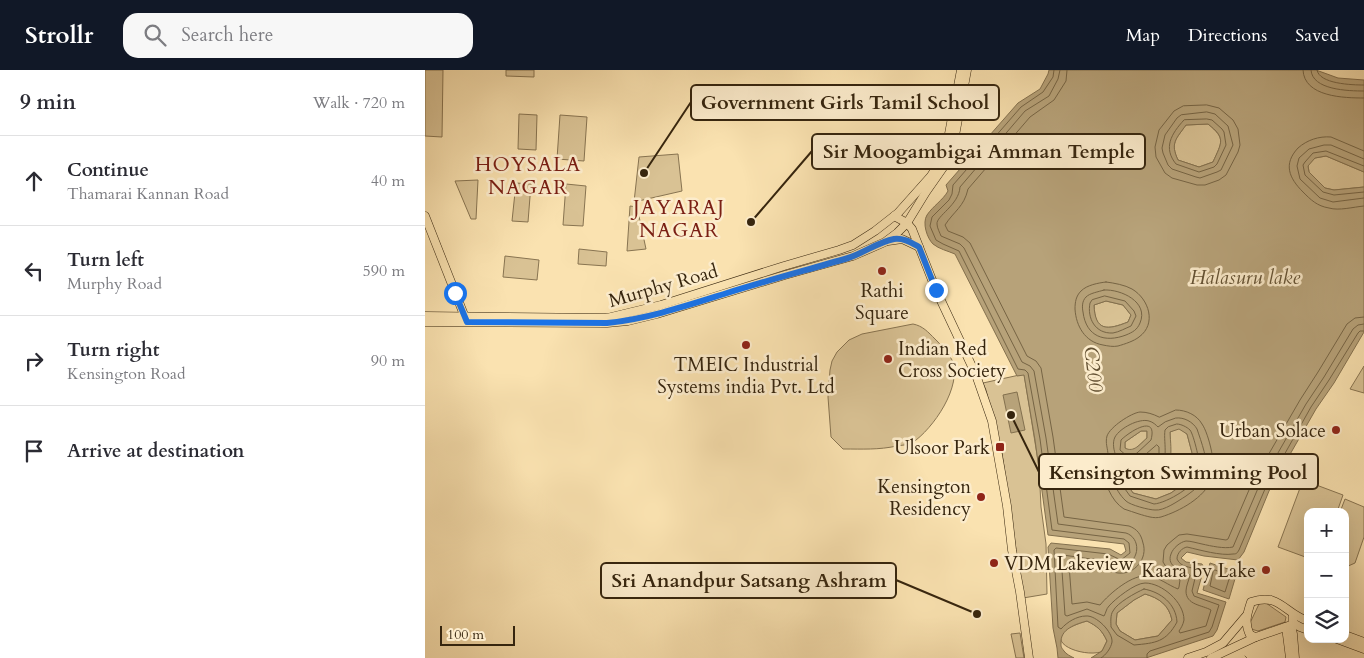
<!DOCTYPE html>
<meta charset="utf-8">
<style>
body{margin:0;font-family:Cardo,serif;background:#f7f7f7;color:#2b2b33}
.controls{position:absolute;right:15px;bottom:15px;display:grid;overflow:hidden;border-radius:10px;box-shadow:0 5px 20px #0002}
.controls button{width:45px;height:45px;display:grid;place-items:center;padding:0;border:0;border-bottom:1px solid #e1e1e2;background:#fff;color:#2b2b33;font:25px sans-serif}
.scale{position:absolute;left:15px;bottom:12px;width:75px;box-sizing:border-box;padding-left:5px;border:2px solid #36250e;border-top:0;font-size:14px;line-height:18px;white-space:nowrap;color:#36250e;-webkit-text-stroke:4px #fceccc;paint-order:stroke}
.stop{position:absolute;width:15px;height:15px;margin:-11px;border:4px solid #1a73e8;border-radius:50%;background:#fff}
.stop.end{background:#1a73e8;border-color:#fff;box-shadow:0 1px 5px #0008}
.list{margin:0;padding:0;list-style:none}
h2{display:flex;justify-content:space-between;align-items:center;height:65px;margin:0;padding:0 20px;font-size:21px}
h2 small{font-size:16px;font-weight:400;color:#7c7c81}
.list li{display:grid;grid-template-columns:32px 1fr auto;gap:15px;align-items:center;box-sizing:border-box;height:90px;padding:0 20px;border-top:1px solid #e1e1e2}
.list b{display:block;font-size:19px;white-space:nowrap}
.list p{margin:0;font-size:16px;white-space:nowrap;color:#7c7c81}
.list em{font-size:16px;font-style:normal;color:#7c7c81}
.icon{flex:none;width:28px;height:28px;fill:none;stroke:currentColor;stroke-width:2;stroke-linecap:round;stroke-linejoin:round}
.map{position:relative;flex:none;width:939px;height:588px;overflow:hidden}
header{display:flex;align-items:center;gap:30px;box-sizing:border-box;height:70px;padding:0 25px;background:#111827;color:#fff}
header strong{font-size:24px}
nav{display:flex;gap:28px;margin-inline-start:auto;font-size:18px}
.search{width:350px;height:45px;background:#f7f7f7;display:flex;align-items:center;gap:12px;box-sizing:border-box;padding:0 18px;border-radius:15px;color:#7c7c81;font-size:19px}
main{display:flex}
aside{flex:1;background:#fff}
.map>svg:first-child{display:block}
</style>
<header>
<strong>Strollr</strong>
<div class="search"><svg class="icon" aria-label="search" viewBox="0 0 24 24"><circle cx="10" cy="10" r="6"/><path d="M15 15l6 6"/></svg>Search here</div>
<nav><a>Map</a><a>Directions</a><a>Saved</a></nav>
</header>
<main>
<aside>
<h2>9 min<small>Walk · 720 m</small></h2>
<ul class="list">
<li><svg class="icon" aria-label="ahead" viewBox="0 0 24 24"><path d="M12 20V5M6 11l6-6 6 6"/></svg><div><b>Continue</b><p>Thamarai Kannan Road</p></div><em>40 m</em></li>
<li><svg class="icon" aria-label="left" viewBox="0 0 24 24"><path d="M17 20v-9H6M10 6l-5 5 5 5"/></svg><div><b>Turn left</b><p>Murphy Road</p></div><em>590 m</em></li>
<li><svg class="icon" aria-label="right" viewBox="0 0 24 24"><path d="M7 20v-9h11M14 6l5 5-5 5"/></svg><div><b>Turn right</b><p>Kensington Road</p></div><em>90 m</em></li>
<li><svg class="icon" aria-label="arrive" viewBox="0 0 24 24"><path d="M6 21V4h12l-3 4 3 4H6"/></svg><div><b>Arrive at destination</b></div></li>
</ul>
</aside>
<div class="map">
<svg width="939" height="588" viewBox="0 0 939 588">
<rect width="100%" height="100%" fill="#fae2b0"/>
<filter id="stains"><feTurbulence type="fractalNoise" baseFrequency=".004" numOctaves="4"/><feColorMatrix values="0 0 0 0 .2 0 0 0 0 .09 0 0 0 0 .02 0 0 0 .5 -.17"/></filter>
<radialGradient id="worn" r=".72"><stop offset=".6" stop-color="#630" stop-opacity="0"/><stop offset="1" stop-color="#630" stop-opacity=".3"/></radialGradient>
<g fill="#d9c294" stroke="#887451">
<polygon points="0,0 18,0 17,67 0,66"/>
<polygon points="81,0 109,0 109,7 81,6"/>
<polygon points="94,44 112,45 111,80 93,79"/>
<polygon points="135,45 162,47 159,91 132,89"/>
<path d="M783,54c18,15 14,18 5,38l-14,5 -21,-7c-8,-17 -2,-21 8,-35z"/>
<polygon points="253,84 257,121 209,132 214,87"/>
<polygon points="901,86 939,102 939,117 909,120 900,118 884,102 883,95 890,88"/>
<polygon points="53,110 51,149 46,149 30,111"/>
<polygon points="91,113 106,114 103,152 87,151"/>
<polygon points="141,114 161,116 158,156 138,155"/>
<polygon points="205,136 212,137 221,179 202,181"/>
<polygon points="154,179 182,182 181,196 153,194"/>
<polygon points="80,186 114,190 112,210 78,207"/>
<path d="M681,231l17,4 8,10 -3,7c-21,8 -33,10 -34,-17z"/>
<path d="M488,254c10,2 15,8 22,15 6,6 13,13 17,21 11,26 -19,69 -40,83 -4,2 -10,2 -15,3 -19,4 -34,3 -54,3l-12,-12 -3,-40 2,-27 2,-9 5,-9 12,-12 13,-6z"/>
<polygon points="939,296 939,323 925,319"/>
<polygon points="599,304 614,397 616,437 621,474 622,524 598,528 576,376 573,370 561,320 558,313"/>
<polygon points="754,358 762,364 770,394 770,401 764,410 746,423 731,429 708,423 699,410 698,396 705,394 713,400 745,373 745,362"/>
<polygon points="716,361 722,361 722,368 709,380 705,381 700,378 700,372"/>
<polygon points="878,410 918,425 912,442 883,442 883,488 853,477"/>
<polygon points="920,429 939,437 939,467 930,493 921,497 920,442 915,442"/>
<path d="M720,524c14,4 24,11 27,26l-14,16 -23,4 -15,-9 -4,-7 1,-11 17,-13z"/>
<polygon points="836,533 841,533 861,547 860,552 833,561 826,559 825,553 834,534"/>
<path d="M662,551c10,5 15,9 20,20 -2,3 -3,8 -6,11 -23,6 -70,-15 -14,-31z"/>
<polygon points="595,563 599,588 591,588 586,564"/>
</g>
<g fill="#b7a279" stroke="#83704e" fill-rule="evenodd">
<path d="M624,0h267l22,8 26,2v92l-38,-16 -11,2 -7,8 1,6 16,16 9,2 30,-3v145l-30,51 -18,26 -47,82 -25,61 -6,8 -34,-4 -17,-4 -6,6 5,4 16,2 2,4 -7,25 29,9 -9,28 -4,6 -67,22h-55l11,-7 5,-10c-5,-11 -10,-15 -20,-20 -11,3 -27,8 -26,22 0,4 0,4 3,8 2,3 6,5 10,7h-16l-1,-10 -4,-20 -5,-81 3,-4 59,6 11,6 5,-4 -2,-7 -76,-9 -13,-95 -11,-65 -7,1 -62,-122c-7,-3 -16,-5 -22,-10 -6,-6 -11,-21 -6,-29 6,-9 16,-15 21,-24l-2,-6 72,-82 22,-14 8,-15zM783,54c18,14 14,18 5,38l-14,5 -21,-7c-8,-17 -2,-21 8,-35zM681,231l17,4 8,10 -3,7c-20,8 -33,10 -34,-17zM754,359l8,5 8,30v7l-6,9 -18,13 -15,6 -23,-6 -9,-13 -1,-14 7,-2 8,6 15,7c22,-9 18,-24 17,-45zM716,361h6v7c-7,6 -13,15 -22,10v-6zM720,524c14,4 24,11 27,26l-14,16 -23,4 -15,-9 -4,-7 1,-11 17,-13z"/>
<polygon points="592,322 600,360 586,363 578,325"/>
<polygon points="785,493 812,502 804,529 778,520"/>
</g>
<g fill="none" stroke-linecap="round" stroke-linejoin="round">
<g stroke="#766444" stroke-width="1">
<path d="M629,0l-1,7 -10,15 -22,15 -68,78 -1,9 -3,6 -17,17 -2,9 6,14 7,4 16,7 59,118 7,1 3,3 12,66 12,91 72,9 5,4 1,10 -9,7 -13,-6 -52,-6 -2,2 4,77 3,2c6,-7 16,-13 25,-13 10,-1 27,16 26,26 -1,6 -6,13 -11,16"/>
<path d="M635,0l-2,9 -9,17 -24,15 -65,76c-1,18 -24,29 -23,37 0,4 3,9 4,12l19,8 4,4 58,114 8,4 4,5 12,67 12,86 68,9c15,5 14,27 -1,32 -8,3 -12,-3 -19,-5 -4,-1 -10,-1 -15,-1 -9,-1 -19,-3 -28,-4l-2,1 4,59 2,1 20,-7 17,7c2,-3 2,-7 5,-10 6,-7 26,-23 36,-23 17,0 39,19 39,37 -1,5 -3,8 -5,11l1,2 26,-7 5,-16c-9,-5 -25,-5 -25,-19 0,-5 3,-11 4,-16 -8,-4 -24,-8 -19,-21 2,-6 9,-12 15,-13 5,0 11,2 16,3 9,2 22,5 31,3l26,-61 47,-82 18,-27 29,-48 5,-4 6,-1"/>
<path d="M642,0l-1,11 -12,19 -24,17 -62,72c-4,18 -14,22 -23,36l3,6 15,6 7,6 57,113 9,5 5,7 12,69 11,80 65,9c8,3 12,8 14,17 5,15 -8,32 -25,30 -5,0 -9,-4 -14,-6 -7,-2 -28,-3 -35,-2l3,39 15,-2 13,3c9,-11 33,-32 49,-29 11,2 19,9 29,13l1,-2 1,-7 -12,-10 -5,-8 1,-12 3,-5 7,-6 5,-4 8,-1 39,6 2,-1 24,-56 48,-83 18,-28 29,-48 8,-6 9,-1"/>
<path d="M878,0c1,27 41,28 61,28"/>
<path d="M886,0c1,20 37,21 53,21"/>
<path d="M892,0c2,14 35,15 47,15"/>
<polygon points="782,35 794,38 808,50 813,59 815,75 813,82 801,105 794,110 780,115 772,115 747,108 740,103 731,87 730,77 734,60 749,41 758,36"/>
<polygon points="782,42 790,44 803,56 808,75 796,100 792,102 775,108 771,107 747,99 743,95 738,83 737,78 740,65 752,48 756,45"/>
<path d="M782,49l5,1 10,9 2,3 2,13 -9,19 -3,3 -15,5 -23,-8c-13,-16 -5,-30 8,-44z"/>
<path d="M939,81l-33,-14c-12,-1 -24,3 -33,11 -15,16 -9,30 5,44 8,8 14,14 26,16 10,3 24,-1 35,-2"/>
<polyline points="939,89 906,75 899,75 884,79 874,88 872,96 875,109 895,128 908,132 939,128"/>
<polyline points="939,96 901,81 888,83 880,92 878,95 880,105 898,122 909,125 939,122"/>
<path d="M681,212c8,1 19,3 26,7 17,10 25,35 7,48 -5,4 -14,7 -21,9 -5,1 -10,0 -15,-1 -18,-3 -27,-19 -28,-36 0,-7 1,-13 6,-18 6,-6 17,-8 25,-9z"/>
<path d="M679,220c17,-1 45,12 36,33 -3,7 -7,9 -14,12 -21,8 -40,2 -43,-23 -1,-5 -1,-11 3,-15 4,-4 12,-5 18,-7z"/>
<path d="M680,226l20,5 9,10 2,5 -5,10c-5,2 -12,6 -18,7 -18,1 -26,-15 -23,-30l2,-3z"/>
<path d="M751,340c10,0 21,5 26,14 7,10 15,44 10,55 -8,19 -32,32 -51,38 -7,2 -15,-1 -22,-3 -5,-2 -10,-3 -15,-5 -13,-8 -21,-28 -20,-43 0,-4 3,-7 4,-11 0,-6 -3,-12 -1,-19 3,-9 24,-23 33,-24 7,0 13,2 19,5z"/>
<path d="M751,348c8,-1 17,4 21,11 4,12 12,33 9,45 -3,10 -12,16 -20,22 -8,5 -22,15 -31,14 -6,0 -25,-5 -29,-9 -12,-11 -19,-31 -10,-45 -2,-5 -4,-13 -1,-19 5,-9 24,-19 34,-16 4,1 7,4 9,6l7,-5z"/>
<path d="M752,354c4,0 10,3 13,6 4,5 11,36 10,42 -3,13 -33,31 -46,32l-24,-8 -10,-14 -2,-17 10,-8 -8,-7 1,-10c8,-8 37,-27 30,0l-14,13 -5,3 -1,2 10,8 13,5c17,-7 9,-27 11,-41l3,-3z"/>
<polygon points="732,375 734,377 734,388 730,394 727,394 718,390 718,387"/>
<polygon points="790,500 805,506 800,522 785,516 788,502"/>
<path d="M719,519c17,3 32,15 33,33 -11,20 -21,21 -43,23l-17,-10 -6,-8c0,-4 -1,-12 2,-16 4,-8 22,-18 31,-22z"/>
<path d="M722,588v-4l3,-3 59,-19 3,-5 7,-22 -25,-9 -2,-5 5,-21c-7,-4 -16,-2 -20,-11 0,-6 5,-11 10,-12 13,3 34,9 46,7 4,0 4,-1 6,-4l26,-61 46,-82 18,-27 29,-47 2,-2h4"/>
</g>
<polyline stroke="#83704e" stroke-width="1" points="820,586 822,588"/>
<g stroke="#36250e" stroke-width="9">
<g id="major">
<polyline points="0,146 41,250"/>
<polyline points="469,146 482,153 487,159 511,220 551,305 567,351 582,436 587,480 595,522 604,588"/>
<polyline points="463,171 477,169 494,177"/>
<polyline points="0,246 182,248 236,235 359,196 414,180 428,175 450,161 473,143 506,106 518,87 523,69 536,0"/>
<polyline points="0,252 182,253 203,251 232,244 360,205 428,186 460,172 472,163 482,153 501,122 522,92 529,71 542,0"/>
<path d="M868,544v9l-2,2 -35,12 -6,-2c-6,-12 -3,-21 1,-33 28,-10 33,11 57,19"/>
<polyline points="868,553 875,557 883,560"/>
<polyline points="866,555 868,564 870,588"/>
<polyline points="861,557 865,588"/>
<polyline points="920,565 939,572"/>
<polyline points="912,569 939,579"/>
<polyline points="763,588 781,582 798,573 821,546"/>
<polyline points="786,588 831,567"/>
</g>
</g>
<use href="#major" stroke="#fae2b0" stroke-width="8"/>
</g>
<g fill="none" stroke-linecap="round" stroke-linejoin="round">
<path stroke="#1a73e8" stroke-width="6" d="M30,223l12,29 140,1c40,-4 79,-17 117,-29 41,-13 83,-24 124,-36 16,-5 30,-16 46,-19 10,-1 16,3 25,8l17,43"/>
</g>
<g fill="#8f2418" stroke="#fceccc" stroke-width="2">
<circle cx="457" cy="201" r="5"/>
<circle cx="321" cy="275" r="5"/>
<circle cx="463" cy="289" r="5"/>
<circle cx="911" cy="360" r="5"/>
<rect x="570" y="372" width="10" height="10" rx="2.5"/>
<circle cx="556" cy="427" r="5"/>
<circle cx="569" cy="493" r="5"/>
<circle cx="841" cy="500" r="5"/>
</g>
<g text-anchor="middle" stroke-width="5" stroke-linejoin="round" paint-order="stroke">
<g font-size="19" fill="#36250e" stroke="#fceccc">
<text transform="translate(238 215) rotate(-16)" y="7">Murphy Road</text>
</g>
<g font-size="19" fill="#36250e" stroke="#fceccc" text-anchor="end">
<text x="457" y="227" text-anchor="middle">Rathi<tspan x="457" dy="22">Square</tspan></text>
<text x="473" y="285" text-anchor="start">Indian Red<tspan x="473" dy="22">Cross Society</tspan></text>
<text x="321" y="301" text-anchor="middle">TMEIC Industrial<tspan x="321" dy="22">Systems india Pvt. Ltd</tspan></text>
<text x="901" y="367">Urban Solace</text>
<text x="565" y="384">Ulsoor Park</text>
<text x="546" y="423">Kensington<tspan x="546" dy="22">Residency</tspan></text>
<text x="579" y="500" text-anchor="start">VDM Lakeview</text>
<text x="831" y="507">Kaara by Lake</text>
</g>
<g font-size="20" letter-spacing="1" fill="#7a1f14" stroke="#fceccc">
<text x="103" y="101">HOYSALA<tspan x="103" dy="23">NAGAR</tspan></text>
<text x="254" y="144">JAYARAJ<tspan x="254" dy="23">NAGAR</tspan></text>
</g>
<g font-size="20" font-style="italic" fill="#635133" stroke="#fceccc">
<text x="820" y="214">Halasuru lake</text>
<text transform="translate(669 299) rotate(83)" y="7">C200</text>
</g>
</g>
<path fill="none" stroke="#36250e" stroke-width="2" d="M219 103L266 32M326 152L387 81M586 345L614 402M552 544L471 510"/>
<g fill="#36250e" stroke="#fceccc" stroke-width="2">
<circle cx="219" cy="103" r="5"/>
<circle cx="326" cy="152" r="5"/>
<circle cx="586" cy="345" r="5"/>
<circle cx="552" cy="544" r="5"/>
</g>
<g fill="#fceccc" stroke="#36250e" stroke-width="2">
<rect x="266" y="15" width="308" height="35" rx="5"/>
<rect x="387" y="64" width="333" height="35" rx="5"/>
<rect x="614" y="384" width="279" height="35" rx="5"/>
<rect x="176" y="493" width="295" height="35" rx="5"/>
</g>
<g font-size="20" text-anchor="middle" font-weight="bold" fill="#36250e">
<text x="420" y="39">Government Girls Tamil School</text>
<text x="554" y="88">Sir Moogambigai Amman Temple</text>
<text x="753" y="409">Kensington Swimming Pool</text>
<text x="324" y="517">Sri Anandpur Satsang Ashram</text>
</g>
<rect width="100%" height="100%" filter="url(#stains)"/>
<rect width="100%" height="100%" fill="url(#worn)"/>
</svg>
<div class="controls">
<button>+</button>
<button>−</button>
<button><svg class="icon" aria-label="layers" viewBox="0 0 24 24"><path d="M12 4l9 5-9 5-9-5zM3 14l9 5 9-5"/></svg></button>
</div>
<div class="scale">100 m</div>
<div class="stop" style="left:30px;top:223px"></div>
<div class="stop end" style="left:511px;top:220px"></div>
</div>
</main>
